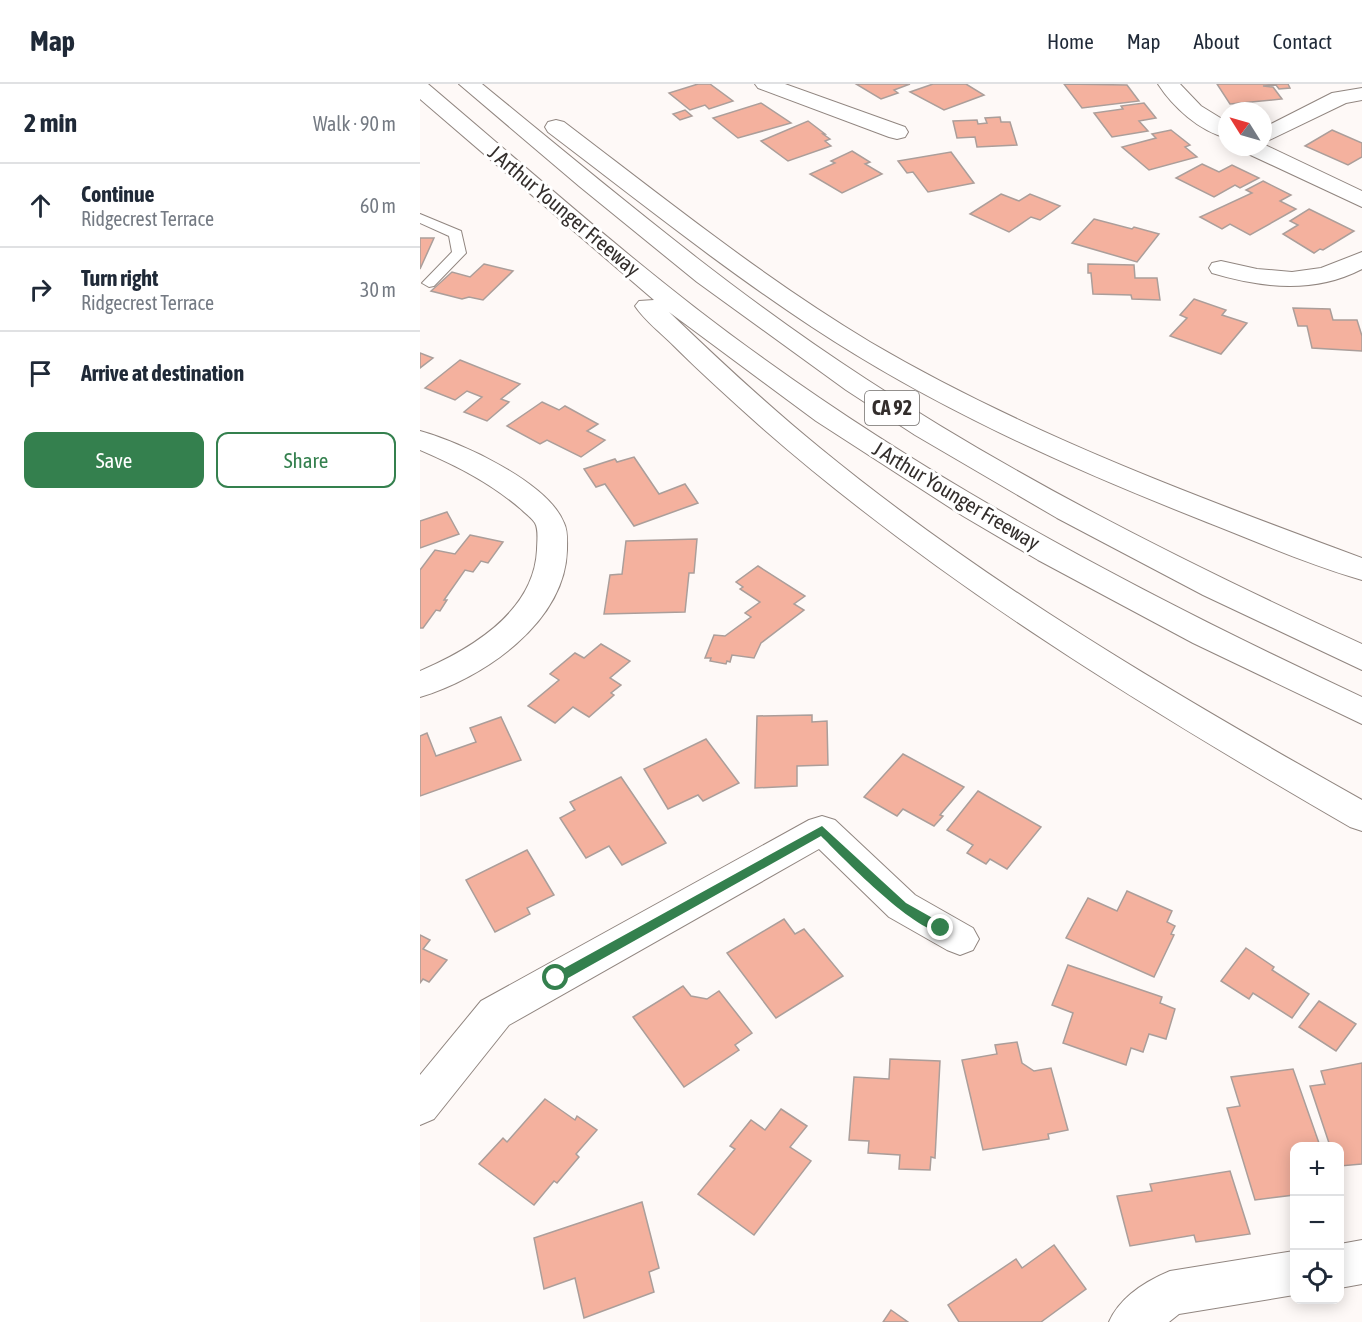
<!DOCTYPE html>
<meta charset="utf-8">
<style>
body{margin:0;font-family:"Asap Condensed",sans-serif;background:#f2f2f3;color:#1f2937}
.controls{position:absolute;right:18px;bottom:18px;display:grid;overflow:hidden;border-radius:12px;box-shadow:0 3px 15px #0003}
.controls button{width:54px;height:54px;display:grid;place-items:center;padding:0;border:0;border-bottom:2px solid #e0e1e3;background:#fff;color:#1f2937;font:30px sans-serif}
.compass{position:absolute;left:798px;top:18px;width:54px;height:54px;border-radius:50%;background:#fff;box-shadow:0 3px 15px #0003;rotate:307deg}
.stop{position:absolute;width:18px;height:18px;margin:-14px;border:4px solid #34804e;border-radius:50%;background:#fff}
.stop.end{background:#34804e;border-color:#fff;box-shadow:0 2px 6px #0008}
.list{margin:0;padding:0;list-style:none}
h2{display:flex;justify-content:space-between;align-items:center;height:78px;margin:0;padding:0 24px;font-size:26px}
h2 small{font-size:20px;font-weight:400;color:#747a83}
.list li{display:grid;grid-template-columns:39px 1fr auto;gap:18px;align-items:center;box-sizing:border-box;height:84px;padding:0 24px;border-top:2px solid #e0e1e3}
.list b{display:block;font-size:22px;white-space:nowrap}
.list p{margin:0;font-size:20px;white-space:nowrap;color:#747a83}
.list em{font-size:20px;font-style:normal;color:#747a83}
.actions{display:flex;gap:12px;padding:18px 24px}
.actions a{flex:1;padding:14px 0;border:2px solid #34804e;border-radius:12px;text-align:center;font-size:21px;color:#34804e}
.actions .main{background:#34804e;color:#fff}
.icon{flex:none;width:33px;height:33px;fill:none;stroke:currentColor;stroke-width:2;stroke-linecap:round;stroke-linejoin:round}
.map{position:relative;flex:none;width:942px;height:1238px;overflow:hidden}
header{display:flex;align-items:center;gap:36px;box-sizing:border-box;height:84px;padding:0 30px;background:#fff;border-bottom:2px solid #e0e1e3}
header strong{font-size:28px}
nav{display:flex;gap:33px;margin-inline-start:auto;font-size:21px}
main{display:flex}
aside{flex:1;background:#fff}
.map>svg:first-child{display:block}
</style>
<header>
<strong>Map</strong>
<nav><a>Home</a><a>Map</a><a>About</a><a>Contact</a></nav>
</header>
<main>
<aside>
<h2>2 min<small>Walk · 90 m</small></h2>
<ul class="list">
<li><svg class="icon" aria-label="ahead" viewBox="0 0 24 24"><path d="M12 20V5M6 11l6-6 6 6"/></svg><div><b>Continue</b><p>Ridgecrest Terrace</p></div><em>60 m</em></li>
<li><svg class="icon" aria-label="right" viewBox="0 0 24 24"><path d="M7 20v-9h11M14 6l5 5-5 5"/></svg><div><b>Turn right</b><p>Ridgecrest Terrace</p></div><em>30 m</em></li>
<li><svg class="icon" aria-label="arrive" viewBox="0 0 24 24"><path d="M6 21V4h12l-3 4 3 4H6"/></svg><div><b>Arrive at destination</b></div></li>
</ul>
<div class="actions"><a class="main">Save</a><a>Share</a></div>
</aside>
<div class="map">
<svg width="942" height="1238" viewBox="0 0 942 1238">
<rect width="100%" height="100%" fill="#fef9f7"/>
<g fill="#f4b19e" stroke="#ab9e9a" stroke-width="1.5">
<polygon points="278,0 290,0 313,17 289,25 285,21 270,26 249,9"/>
<polygon points="436,0 490,0 474,6 478,9 461,15"/>
<polygon points="513,0 546,0 564,11 524,26 490,8"/>
<polygon points="644,0 707,1 719,17 662,24"/>
<polygon points="797,0 868,0 870,4 859,5 856,1 843,2 853,3 862,15 810,20"/>
<polygon points="341,19 371,39 318,54 293,34"/>
<polygon points="724,19 736,34 719,37 728,47 692,53 674,29 703,25 701,22"/>
<polygon points="265,26 272,32 260,36 253,30"/>
<polygon points="580,33 581,38 590,38 597,61 557,63 555,53 537,54 533,37 557,36 558,40 567,39 565,34"/>
<polygon points="388,37 405,50 403,50 410,55 405,57 411,62 368,77 341,57"/>
<polygon points="751,46 770,61 765,63 777,73 729,86 702,63 736,54 732,50"/>
<polygon points="912,46 942,59 942,73 928,81 885,62"/>
<polygon points="432,67 450,78 445,80 462,90 422,109 390,90 415,79 411,77"/>
<polygon points="531,68 554,99 508,108 493,88 487,89 478,77"/>
<polygon points="782,80 799,88 812,81 839,94 820,104 815,101 794,113 756,94"/>
<polygon points="843,97 871,111 860,117 876,125 830,151 810,140 802,145 780,133 832,109 826,106"/>
<polygon points="581,110 599,117 610,110 640,122 620,136 611,133 589,148 550,130"/>
<polygon points="889,125 934,147 903,166 900,165 894,169 863,150 878,141 870,137"/>
<polygon points="674,135 712,145 714,143 739,150 717,178 652,159"/>
<polygon points="0,154 14,154 0,185"/>
<polygon points="64,180 93,187 63,216 49,213 42,215 11,207 32,188 50,193"/>
<polygon points="668,180 714,181 715,194 737,194 740,216 712,215 711,211 673,210 671,189 668,189"/>
<polygon points="774,215 806,226 802,231 827,239 801,270 750,252 767,234 760,231"/>
<polygon points="873,224 910,225 913,236 937,236 942,252 942,267 892,264 887,242 878,242"/>
<polygon points="0,269 13,274 0,284"/>
<polygon points="40,276 100,300 81,315 89,318 67,337 44,328 62,313 47,307 35,316 5,304"/>
<polygon points="122,318 139,326 145,322 178,340 167,347 185,356 161,373 127,356 120,360 87,342"/>
<polygon points="214,373 239,410 265,400 278,419 214,442 185,400 176,403 164,385 195,375 197,378"/>
<polygon points="27,428 39,450 0,464 0,437"/>
<polygon points="50,451 83,458 68,479 61,477 53,488 45,486 24,516 27,516 20,527 16,526 3,544 0,544 0,486 15,466 35,470"/>
<polygon points="277,455 274,489 269,489 265,528 184,530 190,491 202,490 206,457"/>
<polygon points="338,482 385,512 374,520 384,526 341,559 334,574 312,571 310,578 307,577 306,580 290,577 291,574 285,574 294,551 305,552 331,533 325,529 340,518 320,505 323,503 316,498"/>
<polygon points="181,560 210,577 190,594 201,601 191,609 194,611 169,633 153,623 135,639 108,622 139,596 130,590 155,569 164,574"/>
<polygon points="392,631 392,638 407,637 408,681 377,682 377,702 335,704 337,632"/>
<polygon points="81,633 101,676 0,712 0,652 7,649 16,672 56,658 50,644"/>
<polygon points="286,655 319,699 283,717 278,711 248,725 224,685"/>
<polygon points="483,670 544,703 520,731 523,732 514,742 483,725 477,732 444,713"/>
<polygon points="201,693 246,759 202,781 189,762 166,774 140,734 155,726 150,718"/>
<polygon points="558,707 621,743 587,785 570,775 566,780 547,769 553,761 527,746"/>
<polygon points="107,766 134,811 107,824 110,830 75,848 46,796"/>
<polygon points="707,807 752,827 747,838 755,842 751,850 754,851 734,893 646,854 668,814 697,827"/>
<polygon points="364,835 375,850 384,845 423,892 356,934 307,869"/>
<polygon points="0,851 10,856 3,865 27,876 9,898 3,895 0,899"/>
<polygon points="826,864 854,883 852,886 889,910 872,934 833,909 829,915 801,897"/>
<polygon points="648,881 742,913 740,919 755,925 746,955 729,950 723,968 711,964 706,981 643,959 653,929 632,921"/>
<polygon points="263,902 271,912 287,915 299,907 332,949 315,961 319,966 264,1003 213,933"/>
<polygon points="899,917 936,940 916,967 879,943"/>
<polygon points="597,958 602,979 614,987 631,984 648,1046 628,1050 629,1055 563,1066 542,976 577,970 575,961"/>
<polygon points="470,975 520,977 515,1074 511,1073 510,1086 479,1085 480,1071 448,1069 449,1057 429,1056 434,993 469,995"/>
<polygon points="942,979 942,1080 920,1082 920,1062 910,1062 890,1002 905,1000 901,987"/>
<polygon points="873,985 900,1062 874,1062 874,1111 835,1116 807,1024 820,1022 811,993"/>
<polygon points="125,1015 155,1036 157,1032 177,1046 156,1070 159,1073 137,1099 134,1097 114,1121 59,1080 83,1054 87,1058"/>
<polygon points="361,1025 387,1042 370,1063 391,1077 334,1151 278,1110 315,1065 310,1062 331,1036 345,1046"/>
<polygon points="810,1087 830,1150 776,1158 774,1151 710,1162 697,1112 732,1107 730,1100"/>
<polygon points="222,1118 239,1184 229,1188 234,1208 164,1234 155,1194 124,1205 114,1154"/>
<polygon points="634,1161 666,1205 621,1238 539,1238 528,1221 596,1175 602,1184"/>
<polygon points="471,1226 488,1238 463,1238"/>
</g>
<g fill="none" stroke-linecap="round" stroke-linejoin="round">
<g stroke="#918680" stroke-width="2">
<polygon id="service" points="0,130 41,147 46,169 14,202 9,203 2,199 32,168 29,152 0,139"/>
</g>
<g stroke="#918680" stroke-width="2">
<g id="minor">
<polygon points="335,0 365,0 485,43 488,48 485,53 477,55 469,53 338,4"/>
<path d="M738,0h22l21,22 26,16v16c-28,-7 -54,-31 -69,-54z"/>
<polygon points="942,4 942,16 926,19 843,59 843,44 912,9"/>
<polygon points="843,60 942,107 942,123 824,68 821,63 843,63"/>
<path d="M942,168v17c-48,25 -99,19 -150,4l-3,-5 3,-5 9,-2 36,8 35,3 29,-4z"/>
<path d="M0,347c40,11 128,51 144,92 4,8 3,18 3,27 -2,73 -84,128 -147,147v-26c51,-22 114,-59 117,-121 0,-8 2,-20 -2,-27 -3,-5 -9,-9 -13,-13 -31,-27 -65,-44 -102,-60z"/>
<polygon points="402,732 415,736 495,811 553,844 559,855 553,866 540,871 527,866 469,833 399,765 89,941 14,1035 0,1041 0,991 61,917 389,736"/>
<polygon points="942,1156 942,1200 920,1204 920,1160"/>
<path d="M874,1167v44l-115,19 -10,8h-60c11,-25 37,-41 61,-51z"/>
</g>
</g>
<g stroke="#918680" stroke-width="2">
<g id="motorway">
<path d="M0,0h8c110,93 218,191 336,275 186,134 390,241 598,338v27l-169,-81 -155,-83 -75,-44 -147,-95 -147,-109c49,47 98,93 151,136 167,137 354,246 542,352v31l-12,-4c-207,-120 -411,-244 -591,-402 -29,-26 -58,-52 -86,-80 -12,-12 -28,-24 -38,-39l4,-5 15,-1 -234,-201z"/>
<path d="M39,0h23c125,102 248,207 384,295 157,103 326,187 496,265v26l-159,-75 -146,-77 -142,-83 -69,-45 -149,-108 -118,-96z"/>
<path d="M136,36l8,2c100,76 198,155 306,220 155,91 324,154 492,216v22c-55,-16 -109,-40 -163,-61 -134,-53 -266,-112 -387,-192 -91,-60 -177,-129 -264,-195l-3,-5 3,-5z"/>
</g>
</g>
<use href="#service" fill="#fff" fill-rule="evenodd"/>
<use href="#minor" fill="#fff" fill-rule="evenodd"/>
<use href="#motorway" fill="#fff" fill-rule="evenodd"/>
</g>
<path fill="#34804e" d="M402,742l84,77 39,22v7c-25,6 -105,-77 -124,-96l-260,146h-9v-7z"/>
<g text-anchor="middle" stroke-width="6" stroke-linejoin="round" paint-order="stroke">
<rect fill="#fff" stroke="#706d6b" stroke-width="1.5" x="445" y="307" width="54" height="34" rx="4.5"/>
<g font-size="20" font-weight="bold" fill="#332e2c">
<text x="472" y="331">CA 92</text>
</g>
<g font-size="21" fill="#332e2c" stroke="#fff">
<text transform="translate(144 127) rotate(40)" y="7">J Arthur Younger Freeway</text>
<text transform="translate(536 412) rotate(31)" y="7">J Arthur Younger Freeway</text>
</g>
</g>
</svg>
<div class="controls">
<button>+</button>
<button>−</button>
<button><svg class="icon" aria-label="locate" viewBox="0 0 24 24"><circle cx="12" cy="12" r="6"/><path d="M12 2v4M12 18v4M2 12h4M18 12h4"/></svg></button>
</div>
<svg class="compass" viewBox="-18 -18 36 36"><path d="M0-13l5 13h-10z" fill="#e53935"/><path d="M0 13l5-13h-10z" fill="#747a83"/></svg>
<div class="stop" style="left:136px;top:894px"></div>
<div class="stop end" style="left:521px;top:844px"></div>
</div>
</main>
